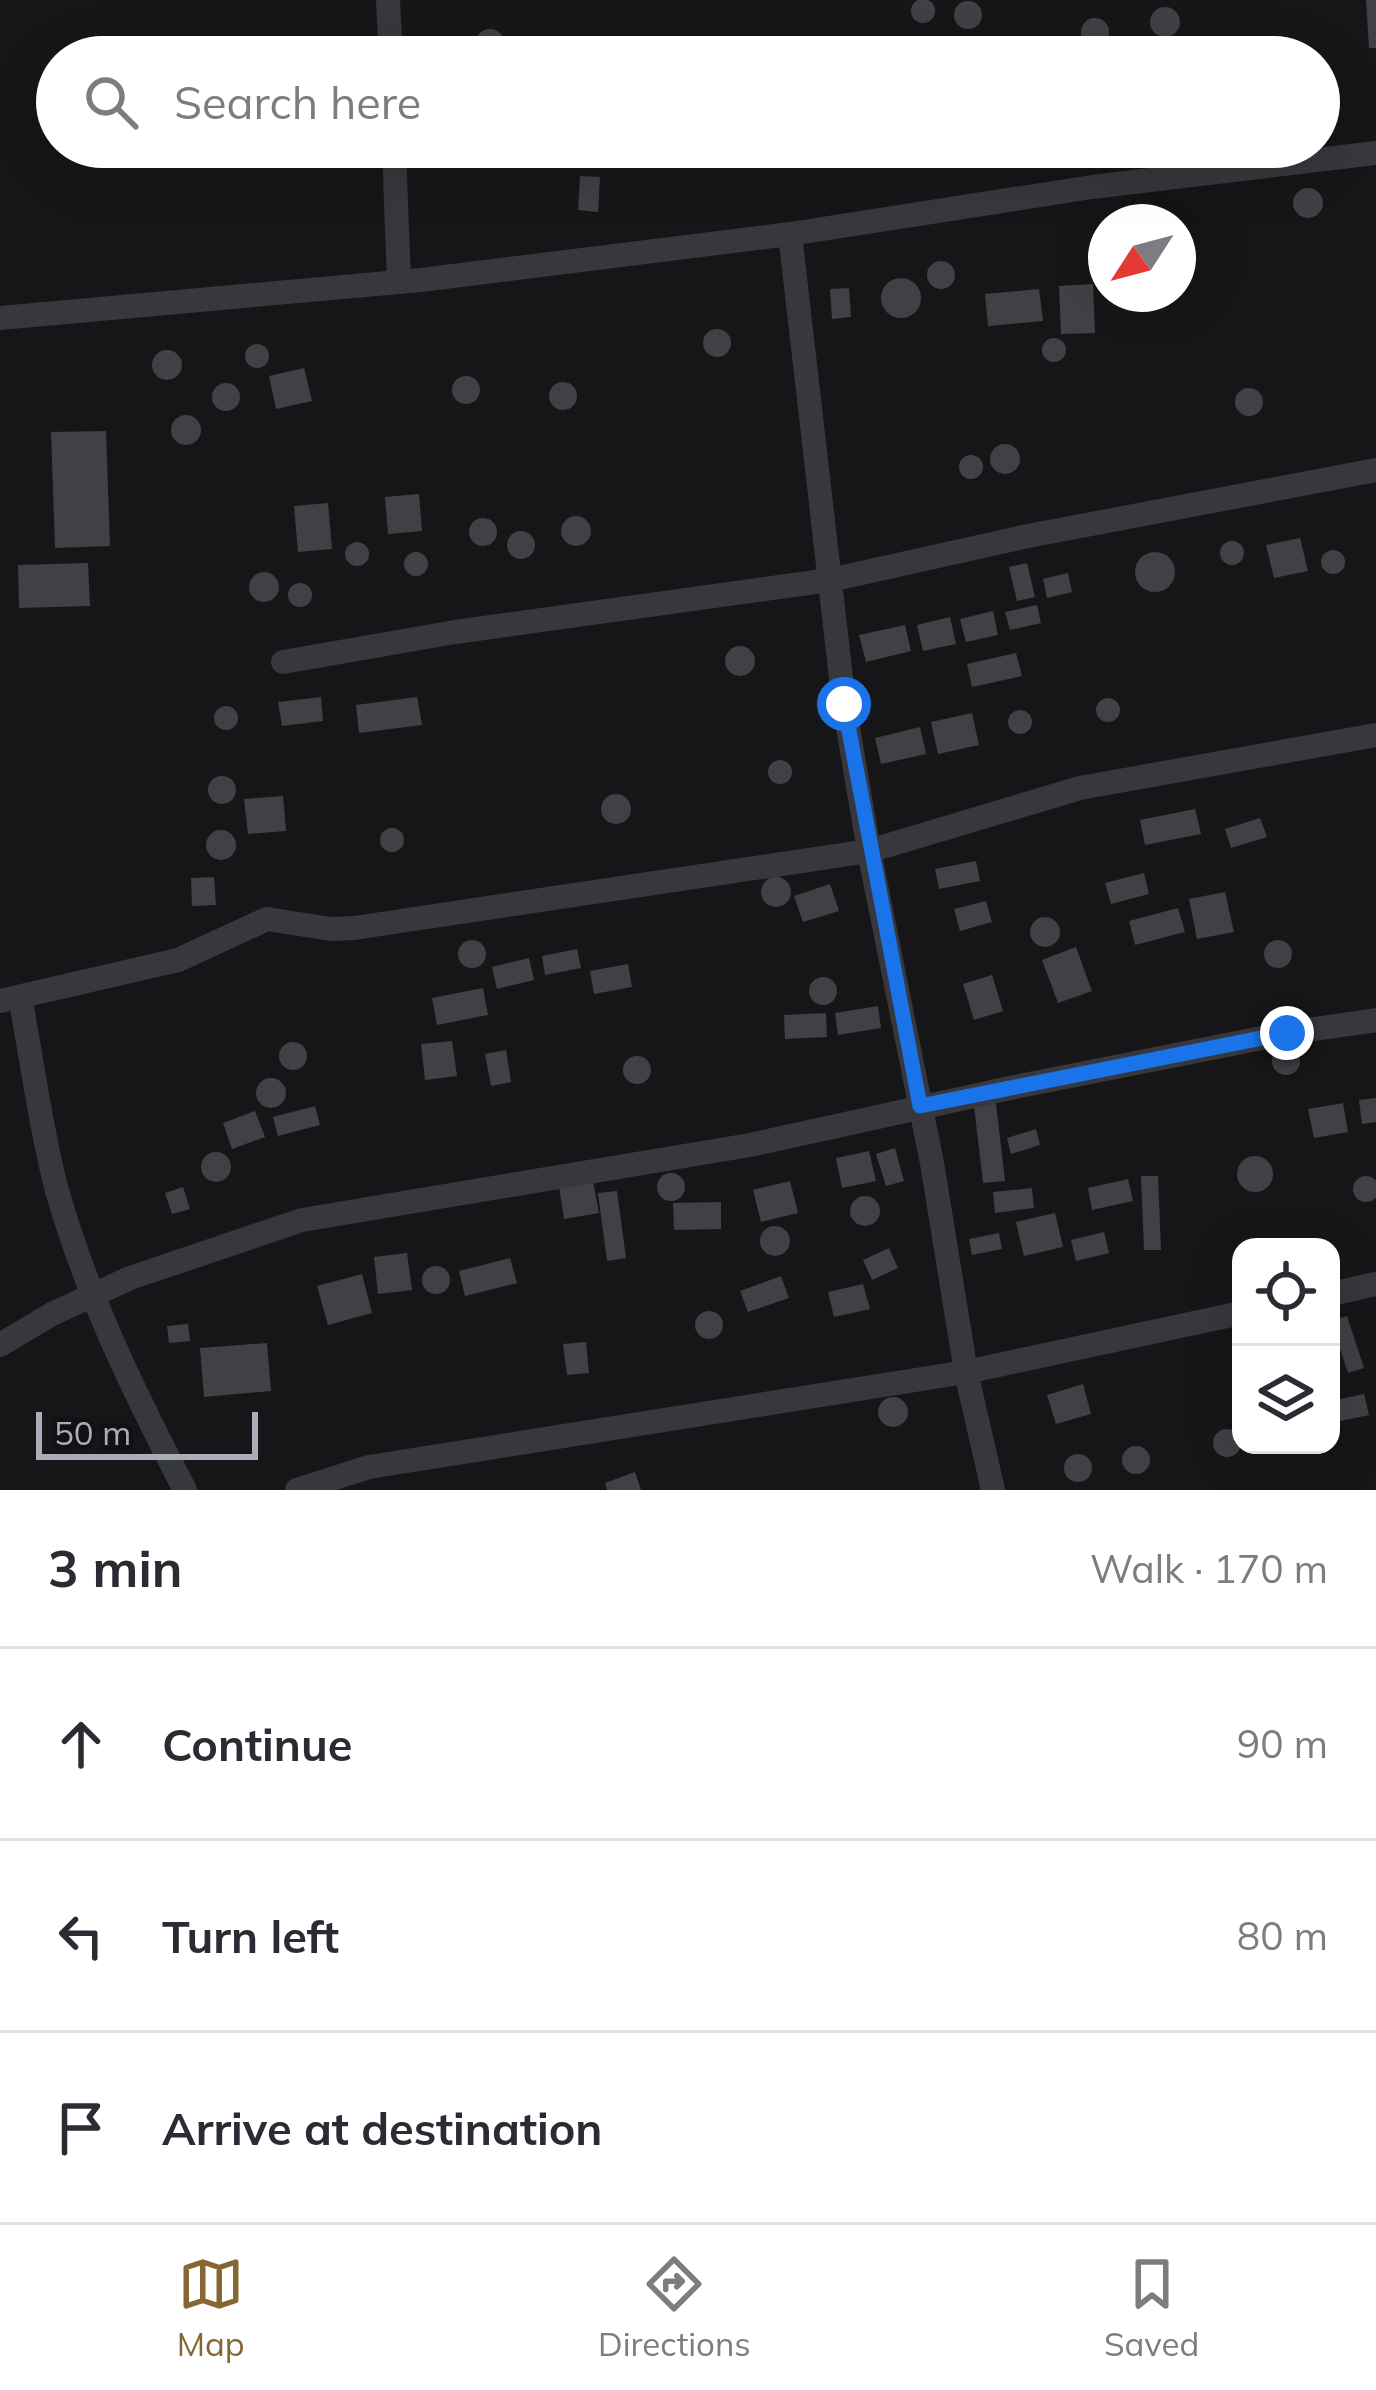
<!DOCTYPE html>
<meta charset="utf-8">
<style>
body{margin:0;font-family:Mulish,sans-serif;background:#f2f2f3;color:#2b2b33}
.controls{position:absolute;right:36px;bottom:36px;display:grid;overflow:hidden;border-radius:24px;box-shadow:0 12px 48px #0002}
.controls button{width:108px;height:108px;display:grid;place-items:center;padding:0;border:0;border-bottom:3px solid #e1e1e2;background:#fff;color:#2b2b33;font:60px sans-serif}
.compass{position:absolute;left:1088px;top:204px;width:108px;height:108px;border-radius:50%;background:#fff;box-shadow:0 12px 48px #0002;rotate:234deg}
.scale{position:absolute;left:36px;bottom:30px;width:222px;box-sizing:border-box;padding-left:12px;border:6px solid #a8adb8;border-top:0;font-size:33px;line-height:42px;white-space:nowrap;color:#a8adb8;-webkit-text-stroke:9px #111113;paint-order:stroke}
.stop{position:absolute;width:36px;height:36px;margin:-27px;border:9px solid #1a73e8;border-radius:50%;background:#fff}
.stop.end{background:#1a73e8;border-color:#fff;box-shadow:0 3px 12px #0008}
.list{margin:0;padding:0;list-style:none}
h2{display:flex;justify-content:space-between;align-items:center;height:156px;margin:0;padding:0 48px;font-size:51px}
h2 small{font-size:39px;font-weight:400;color:#7c7c81}
.list li{display:grid;grid-template-columns:78px 1fr auto;gap:36px;align-items:center;box-sizing:border-box;height:192px;padding:0 48px;border-top:3px solid #e1e1e2}
.list b{display:block;font-size:45px;white-space:nowrap}
.list em{font-size:39px;font-style:normal;color:#7c7c81}
.icon{flex:none;width:66px;height:66px;fill:none;stroke:currentColor;stroke-width:2;stroke-linecap:round;stroke-linejoin:round}
.map{position:relative;flex:none;width:1376px;height:1490px;overflow:hidden}
.search{position:absolute;background:#fff;box-shadow:0 12px 48px #0002;left:36px;right:36px;top:36px;height:132px;display:flex;align-items:center;gap:30px;box-sizing:border-box;padding:0 42px;border-radius:66px;color:#7c7c81;font-size:45px}
.sheet{height:732px;background:#fff}
nav{display:flex;justify-content:space-around;align-items:center;box-sizing:border-box;height:168px;border-top:3px solid #e1e1e2;background:#fff;font-size:33px;color:#7c7c81}
nav a{display:grid;justify-items:center;gap:6px}
nav .on{color:#856733}
.map>svg:first-child{display:block}
</style>
<div class="map">
<svg width="1376" height="1490" viewBox="0 0 1376 1490">
<rect width="100%" height="100%" fill="#161618"/>
<g fill="#404145">
<circle cx="923" cy="11" r="12"/>
<polygon points="1366,0 1376,0 1376,48 1369,48"/>
<circle cx="968" cy="15" r="14"/>
<circle cx="1165" cy="22" r="15"/>
<circle cx="1095" cy="32" r="14"/>
<circle cx="490" cy="43" r="14"/>
<polygon points="948,42 948,57 910,57 910,43"/>
<polygon points="580,176 600,177 598,212 578,210"/>
<circle cx="1308" cy="203" r="15"/>
<circle cx="941" cy="275" r="14"/>
<circle cx="901" cy="298" r="20"/>
<polygon points="1093,284 1095,333 1061,334 1059,286"/>
<polygon points="849,288 851,317 832,319 830,289"/>
<polygon points="1039,289 1043,321 988,326 985,294"/>
<circle cx="717" cy="343" r="14"/>
<circle cx="1054" cy="350" r="12"/>
<circle cx="257" cy="356" r="12"/>
<circle cx="167" cy="365" r="15"/>
<polygon points="304,368 312,401 276,409 269,376"/>
<circle cx="466" cy="390" r="14"/>
<circle cx="563" cy="396" r="14"/>
<circle cx="226" cy="397" r="14"/>
<circle cx="1249" cy="402" r="14"/>
<circle cx="186" cy="430" r="15"/>
<polygon points="106,431 110,546 55,548 51,432"/>
<circle cx="1005" cy="459" r="15"/>
<circle cx="971" cy="467" r="12"/>
<polygon points="419,494 422,531 388,534 385,497"/>
<polygon points="328,503 332,549 298,552 294,506"/>
<circle cx="576" cy="531" r="15"/>
<circle cx="483" cy="532" r="14"/>
<circle cx="521" cy="545" r="14"/>
<polygon points="1300,538 1308,571 1274,578 1266,545"/>
<circle cx="1232" cy="553" r="12"/>
<circle cx="357" cy="554" r="12"/>
<circle cx="1333" cy="562" r="12"/>
<circle cx="1155" cy="572" r="20"/>
<circle cx="416" cy="564" r="12"/>
<polygon points="88,563 90,606 19,608 18,565"/>
<polygon points="1027,563 1035,597 1017,601 1009,567"/>
<circle cx="264" cy="587" r="15"/>
<polygon points="1068,573 1072,592 1047,598 1043,579"/>
<circle cx="300" cy="595" r="12"/>
<polygon points="1037,605 1041,623 1010,630 1005,612"/>
<polygon points="993,611 998,635 966,642 960,619"/>
<polygon points="950,617 956,644 923,651 917,625"/>
<polygon points="905,625 911,651 866,662 859,635"/>
<circle cx="740" cy="661" r="15"/>
<polygon points="1016,653 1022,676 972,687 967,664"/>
<polygon points="321,697 323,721 282,726 278,702"/>
<polygon points="417,697 422,725 359,733 356,705"/>
<circle cx="1108" cy="710" r="12"/>
<circle cx="226" cy="718" r="12"/>
<circle cx="1020" cy="722" r="12"/>
<polygon points="972,713 979,745 938,754 931,722"/>
<polygon points="920,727 926,754 881,764 875,738"/>
<circle cx="780" cy="772" r="12"/>
<circle cx="222" cy="790" r="14"/>
<circle cx="616" cy="809" r="15"/>
<polygon points="283,796 286,831 248,834 244,799"/>
<polygon points="1195,809 1201,834 1145,845 1140,820"/>
<polygon points="1260,818 1267,837 1231,848 1225,829"/>
<circle cx="392" cy="840" r="12"/>
<circle cx="221" cy="845" r="15"/>
<polygon points="976,861 980,881 939,889 935,869"/>
<polygon points="1144,873 1149,894 1111,904 1105,883"/>
<polygon points="214,877 216,905 192,906 191,878"/>
<circle cx="776" cy="892" r="15"/>
<polygon points="830,884 839,911 803,922 794,896"/>
<polygon points="1225,892 1234,932 1197,939 1189,899"/>
<polygon points="986,901 992,922 960,931 954,909"/>
<polygon points="1178,908 1185,932 1135,945 1129,921"/>
<circle cx="1045" cy="932" r="15"/>
<circle cx="472" cy="954" r="14"/>
<circle cx="1278" cy="954" r="14"/>
<polygon points="1076,947 1092,991 1058,1003 1042,960"/>
<polygon points="577,949 581,968 545,975 542,956"/>
<polygon points="529,958 534,980 497,989 492,967"/>
<polygon points="628,964 632,987 594,994 590,971"/>
<polygon points="992,975 1003,1011 974,1020 963,984"/>
<circle cx="823" cy="991" r="14"/>
<polygon points="483,988 488,1015 437,1025 432,998"/>
<polygon points="878,1006 881,1028 838,1035 835,1013"/>
<polygon points="826,1013 827,1037 785,1039 784,1015"/>
<polygon points="452,1041 457,1076 425,1080 421,1044"/>
<circle cx="293" cy="1056" r="14"/>
<circle cx="1286" cy="1061" r="14"/>
<polygon points="506,1050 511,1082 491,1086 485,1054"/>
<circle cx="637" cy="1070" r="14"/>
<circle cx="271" cy="1093" r="15"/>
<polygon points="1376,1098 1376,1122 1362,1124 1359,1100"/>
<polygon points="996,1103 1005,1181 983,1183 974,1106"/>
<polygon points="1343,1103 1348,1132 1314,1138 1308,1109"/>
<polygon points="315,1106 320,1125 278,1136 273,1117"/>
<polygon points="255,1111 265,1137 232,1149 223,1123"/>
<polygon points="1036,1129 1040,1145 1011,1154 1007,1138"/>
<polygon points="895,1148 904,1181 886,1186 876,1154"/>
<polygon points="869,1151 876,1181 842,1188 836,1158"/>
<circle cx="216" cy="1167" r="15"/>
<circle cx="1255" cy="1174" r="18"/>
<circle cx="671" cy="1187" r="14"/>
<circle cx="1366" cy="1189" r="13"/>
<polygon points="1141,1176 1158,1176 1161,1250 1144,1250"/>
<polygon points="1128,1179 1133,1201 1092,1210 1088,1188"/>
<polygon points="593,1181 599,1213 564,1219 559,1186"/>
<polygon points="790,1181 798,1213 761,1222 753,1190"/>
<polygon points="183,1187 190,1209 172,1214 165,1193"/>
<polygon points="1032,1188 1034,1208 995,1213 993,1192"/>
<polygon points="617,1191 626,1258 607,1261 598,1193"/>
<circle cx="865" cy="1211" r="15"/>
<polygon points="721,1202 721,1229 674,1230 673,1203"/>
<polygon points="1055,1213 1063,1247 1024,1256 1016,1222"/>
<circle cx="775" cy="1241" r="15"/>
<polygon points="1104,1232 1109,1253 1076,1261 1071,1240"/>
<polygon points="999,1233 1002,1249 972,1255 969,1239"/>
<polygon points="889,1248 898,1268 872,1280 863,1260"/>
<polygon points="407,1253 412,1290 378,1294 374,1257"/>
<polygon points="510,1258 517,1283 465,1296 459,1271"/>
<circle cx="436" cy="1280" r="14"/>
<polygon points="362,1274 372,1313 328,1325 317,1286"/>
<polygon points="781,1276 789,1298 748,1312 740,1291"/>
<polygon points="863,1284 870,1309 834,1317 828,1292"/>
<circle cx="709" cy="1325" r="14"/>
<polygon points="1347,1316 1364,1368 1348,1373 1331,1321"/>
<polygon points="188,1324 190,1341 169,1343 167,1326"/>
<polygon points="586,1342 589,1373 567,1375 563,1344"/>
<polygon points="267,1343 271,1391 204,1397 200,1348"/>
<polygon points="1083,1384 1091,1414 1056,1424 1047,1395"/>
<polygon points="1364,1394 1369,1415 1331,1423 1331,1401"/>
<circle cx="893" cy="1412" r="15"/>
<circle cx="1227" cy="1443" r="14"/>
<circle cx="1136" cy="1460" r="14"/>
<circle cx="1078" cy="1468" r="14"/>
<polygon points="635,1472 641,1490 607,1490 605,1483"/>
</g>
<g fill="none" stroke-linecap="round" stroke-linejoin="round">
<g stroke="#37383d" stroke-width="24">
<polyline points="388,0 391,57"/>
<polyline points="394,147 399,282"/>
<polyline points="790,234 844,704 869,851 932,1163 966,1372 993,1490"/>
<polyline points="0,318 421,280 790,234 1092,187 1376,153"/>
<polyline points="283,662 455,632 830,580 1028,536 1376,470"/>
<path d="M20,997c12,63 20,128 36,190 30,107 78,205 129,303"/>
<polyline points="0,1001 178,960 267,919 331,929 354,928 869,851 1080,788 1376,735"/>
<polyline points="1331,1294 1376,1284"/>
<polyline points="0,1345 52,1314 130,1278 302,1220 750,1145 1010,1088 1287,1033 1376,1020"/>
<polyline points="297,1490 369,1467 966,1372 1241,1313"/>
</g>
</g>
<g fill="none" stroke-linecap="round" stroke-linejoin="round">
<polyline stroke="#1a73e8" stroke-width="15" points="844,704 920,1106 1287,1033"/>
</g>
</svg>
<div class="controls">
<button><svg class="icon" aria-label="locate" viewBox="0 0 24 24"><circle cx="12" cy="12" r="6"/><path d="M12 2v4M12 18v4M2 12h4M18 12h4"/></svg></button>
<button><svg class="icon" aria-label="layers" viewBox="0 0 24 24"><path d="M12 4l9 5-9 5-9-5zM3 14l9 5 9-5"/></svg></button>
</div>
<svg class="compass" viewBox="-18 -18 36 36"><path d="M0-13l5 13h-10z" fill="#e53935"/><path d="M0 13l5-13h-10z" fill="#7c7c81"/></svg>
<div class="scale">50 m</div>
<div class="stop" style="left:844px;top:704px"></div>
<div class="stop end" style="left:1287px;top:1033px"></div>
<div class="search"><svg class="icon" aria-label="search" viewBox="0 0 24 24"><circle cx="10" cy="10" r="6"/><path d="M15 15l6 6"/></svg>Search here</div>
</div>
<section class="sheet">
<h2>3 min<small>Walk · 170 m</small></h2>
<ul class="list">
<li><svg class="icon" aria-label="ahead" viewBox="0 0 24 24"><path d="M12 20V5M6 11l6-6 6 6"/></svg><div><b>Continue</b></div><em>90 m</em></li>
<li><svg class="icon" aria-label="left" viewBox="0 0 24 24"><path d="M17 20v-9H6M10 6l-5 5 5 5"/></svg><div><b>Turn left</b></div><em>80 m</em></li>
<li><svg class="icon" aria-label="arrive" viewBox="0 0 24 24"><path d="M6 21V4h12l-3 4 3 4H6"/></svg><div><b>Arrive at destination</b></div></li>
</ul>
</section>
<nav>
<a class="on"><svg class="icon" aria-label="map" viewBox="0 0 24 24"><path d="M3 6l6-2 6 2 6-2v14l-6 2-6-2-6 2zM9 4v14M15 6v14"/></svg>Map</a>
<a><svg class="icon" aria-label="directions" viewBox="0 0 24 24"><path d="M12 3l9 9-9 9-9-9zM9 14v-3h6M13 9l2 2-2 2"/></svg>Directions</a>
<a><svg class="icon" aria-label="saved" viewBox="0 0 24 24"><path d="M7 4h10v16l-5-4-5 4z"/></svg>Saved</a>
</nav>
